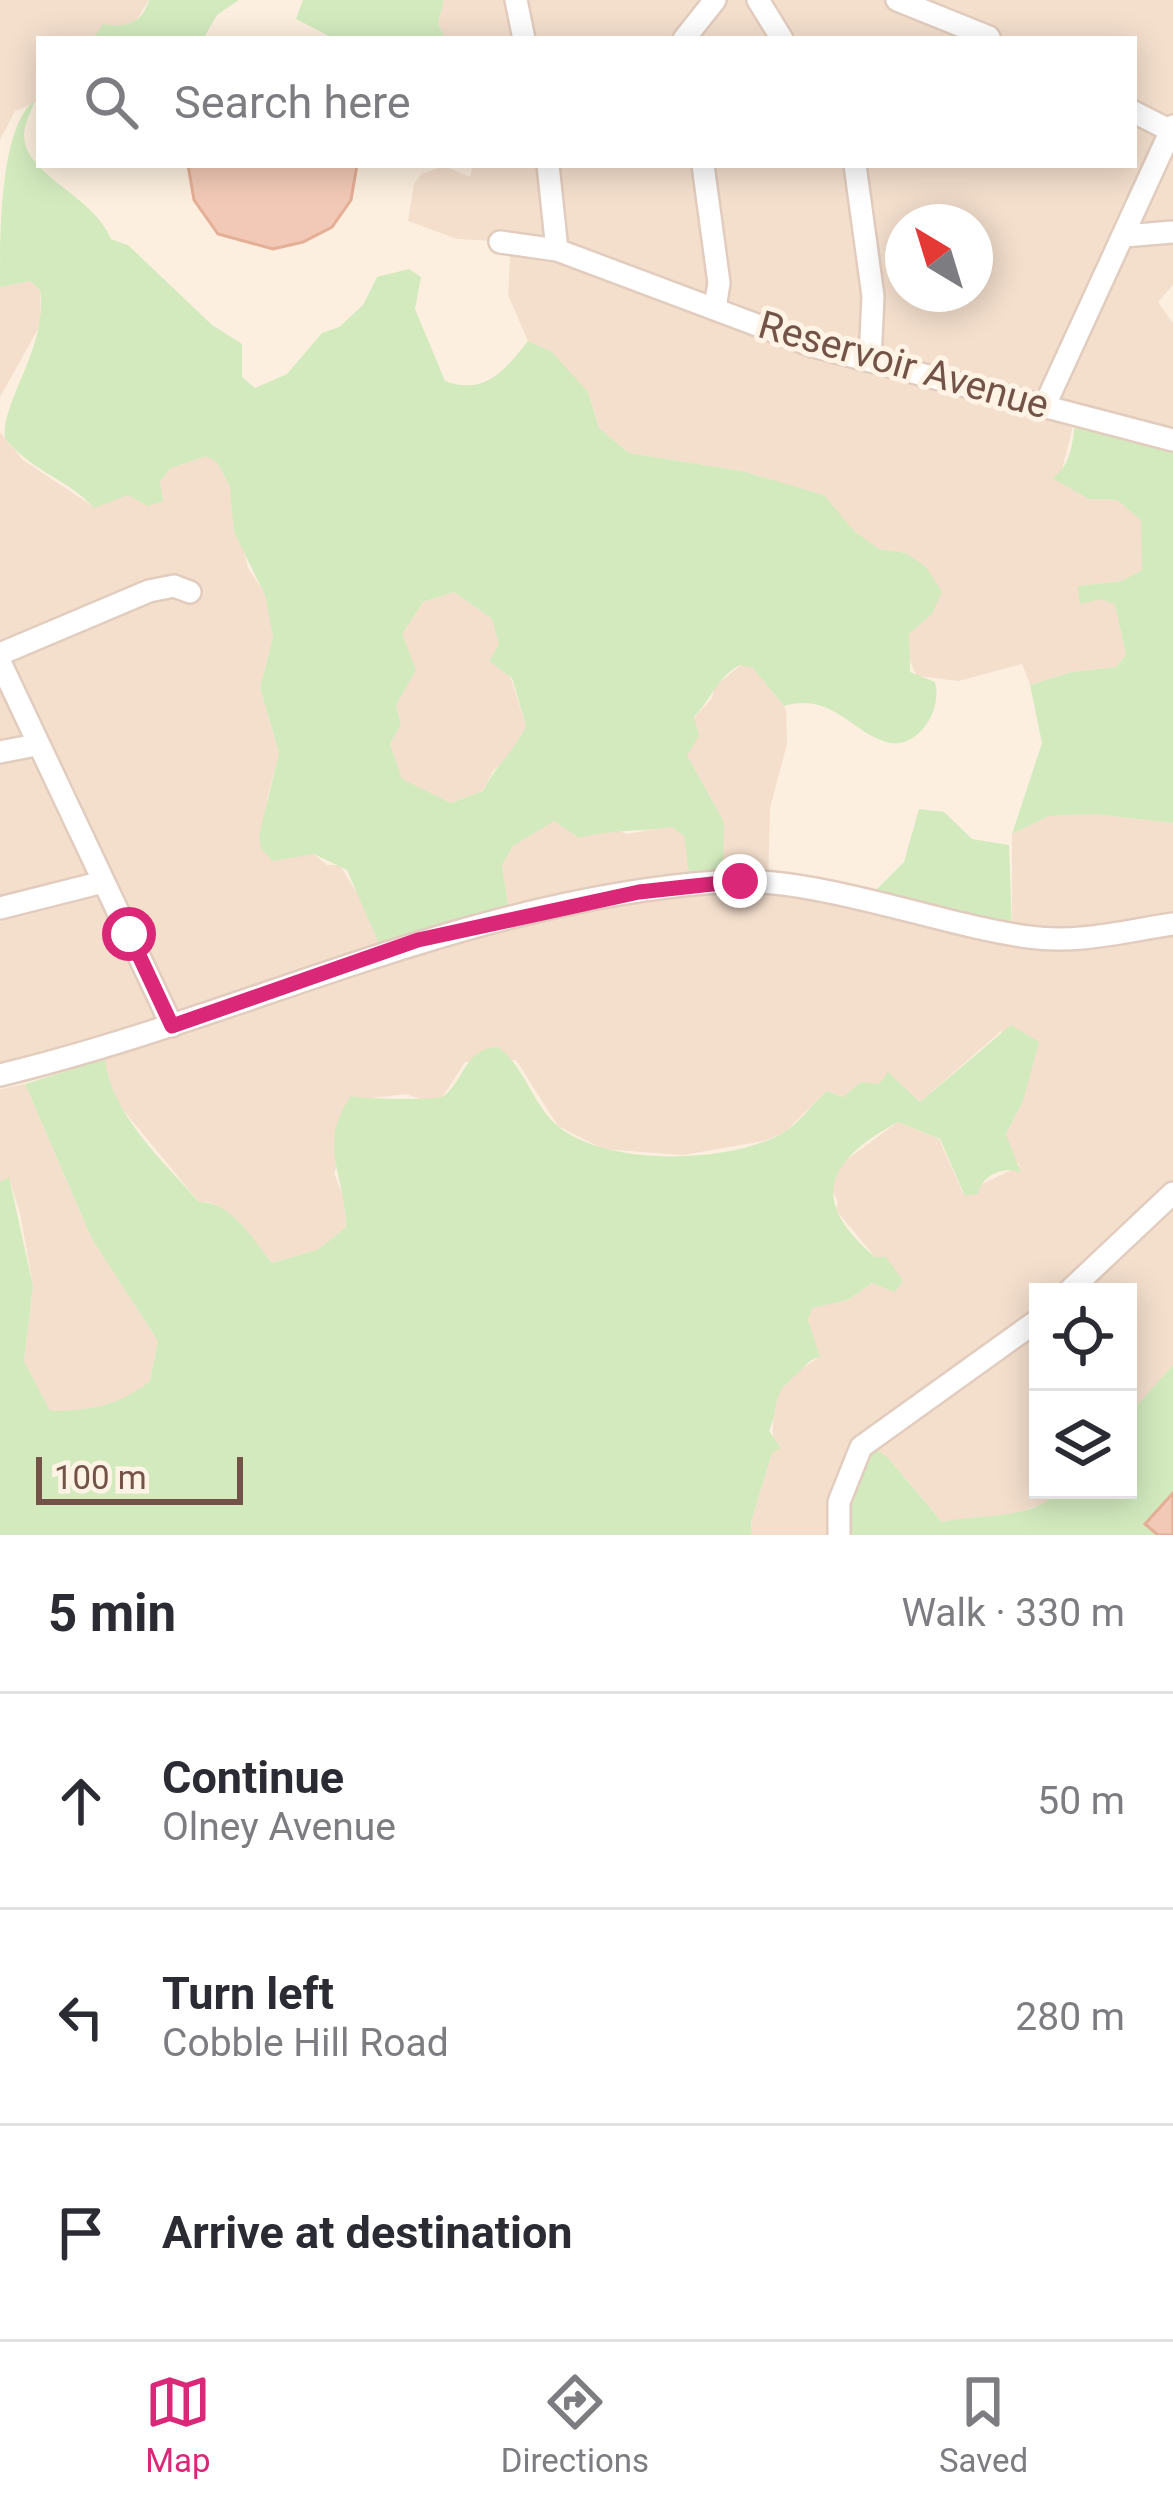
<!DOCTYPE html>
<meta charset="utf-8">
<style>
body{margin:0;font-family:Roboto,sans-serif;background:#f2f2f3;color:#2b2b33}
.controls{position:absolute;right:36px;bottom:36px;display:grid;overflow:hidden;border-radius:0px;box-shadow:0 6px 30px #0003}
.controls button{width:108px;height:108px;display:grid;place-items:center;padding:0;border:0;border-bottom:3px solid #e1e1e2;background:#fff;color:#2b2b33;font:60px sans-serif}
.compass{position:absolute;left:885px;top:204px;width:108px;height:108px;border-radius:50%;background:#fff;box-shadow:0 6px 30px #0003;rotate:322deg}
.scale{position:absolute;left:36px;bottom:30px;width:207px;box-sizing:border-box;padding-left:12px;border:6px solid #735347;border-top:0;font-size:33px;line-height:42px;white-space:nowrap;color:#735347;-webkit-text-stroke:9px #fff3e5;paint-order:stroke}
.stop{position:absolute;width:36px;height:36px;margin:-27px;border:9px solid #db2777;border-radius:50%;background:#fff}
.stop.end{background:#db2777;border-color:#fff;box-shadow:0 3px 12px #0008}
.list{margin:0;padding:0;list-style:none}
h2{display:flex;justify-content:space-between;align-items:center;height:156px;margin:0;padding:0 48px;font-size:51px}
h2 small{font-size:39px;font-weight:400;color:#7c7c81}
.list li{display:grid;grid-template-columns:78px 1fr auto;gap:36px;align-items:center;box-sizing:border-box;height:216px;padding:0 48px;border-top:3px solid #e1e1e2}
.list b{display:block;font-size:45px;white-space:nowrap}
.list p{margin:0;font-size:39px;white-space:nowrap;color:#7c7c81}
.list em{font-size:39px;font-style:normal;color:#7c7c81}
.icon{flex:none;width:66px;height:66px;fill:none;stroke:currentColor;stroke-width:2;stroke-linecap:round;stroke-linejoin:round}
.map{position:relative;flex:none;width:1173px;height:1535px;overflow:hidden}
.search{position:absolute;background:#fff;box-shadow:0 6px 30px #0003;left:36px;right:36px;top:36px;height:132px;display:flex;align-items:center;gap:30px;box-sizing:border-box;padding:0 42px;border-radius:0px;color:#7c7c81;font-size:45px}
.sheet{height:804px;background:#fff}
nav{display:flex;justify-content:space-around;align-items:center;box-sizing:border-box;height:168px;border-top:3px solid #e1e1e2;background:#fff;font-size:33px;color:#7c7c81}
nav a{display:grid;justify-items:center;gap:6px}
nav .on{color:#db2777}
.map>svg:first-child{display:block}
</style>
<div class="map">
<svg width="1173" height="1535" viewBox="0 0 1173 1535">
<rect width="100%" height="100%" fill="#fcefdf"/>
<g fill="#f4dfcd" fill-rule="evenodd">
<polygon points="0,0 149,0 136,21 123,27 103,25 93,39 39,39 39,101 15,111 0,140"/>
<path d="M444,0h729v285l-15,17 15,21v115l-97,-23 -15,58 28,26 28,1 25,20v50l-19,11 -44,5 36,19 11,50 -10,12 -45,5 -41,13 -8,-21 -63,17 -42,-5 -11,-22 3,-20 12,-15 -15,-66 -27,-4 -26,-18 -30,-36 -81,-24 -113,-18 -30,-25 -11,-36 -60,-51 -20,-46 3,-53 -54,-3 -49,-18 6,-37 7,-10 23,-8 26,11 3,-12h661v-126h-689l-7,-16zM903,222h72v72h-72z"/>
<polygon points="30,281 40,290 41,324 0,397 0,287"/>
<polygon points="0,432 23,460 94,507 127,495 163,501 160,481 171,468 206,456 217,461 230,487 248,568 266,595 273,637 260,688 279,753 267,800 290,855 314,854 327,865 340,865 360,898 510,918 502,865 513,846 540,825 554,821 579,838 611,828 627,834 672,826 684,836 724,822 687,755 694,718 712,698 715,686 741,665 753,667 786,709 787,744 770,808 768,888 1012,934 1012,834 1049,816 1094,814 1173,823 1173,1365 1128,1415 1128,1292 1038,1292 1038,1490 1060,1490 1050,1501 1009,1516 942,1522 888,1458 833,1535 752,1535 751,1522 772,1453 774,1398 781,1383 819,1357 808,1320 812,1307 848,1300 872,1283 875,1257 836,1210 838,1202 829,1185 838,1166 898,1122 939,1139 963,1193 1020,1166 1007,1150 1006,1134 1023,1101 1001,1031 920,1102 888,1073 879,1084 843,1097 827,1091 784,1133 764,1141 683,1155 603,1149 558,1126 516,1060 465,1062 442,1098 429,1102 406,1094 365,1099 334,1173 344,1198 346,1227 319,1249 272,1263 237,1220 209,1202 199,1202 110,1094 104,1054 0,1080"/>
<polygon points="454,592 492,619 526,726 512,756 493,771 483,791 451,803 402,780 390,744 401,724 396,705 415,670 402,634 423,602"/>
<polygon points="25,1084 92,1239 158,1341 150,1381 126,1399 95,1409 50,1412 24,1361 33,1286 20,1213 9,1178 0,1182 0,1089"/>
</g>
<g fill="#d3eabe" fill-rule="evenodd">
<path d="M149,0h90l-22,15 -14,24h-110l10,-15c22,4 39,0 46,-24z"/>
<polygon points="303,0 444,0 438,23 445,39 335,39 296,19"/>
<path d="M34,101c-1,7 -7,17 -9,26 -10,46 67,65 86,112l17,6 84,80 30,19v33l13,11 32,-14 35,-41 17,-6 24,-22 14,-28 32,-8 12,8 -6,32 30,72c40,15 61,-12 83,-40l24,11 36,40 11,36 30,25 113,18 82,24 30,36 25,18 27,4 20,14 16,25 -10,22 -23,20 1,38 25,10c8,29 -18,69 -49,60 -34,-10 -55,-50 -102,-36l-31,-38 -13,-3c-22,11 -29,35 -46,52l5,19 -12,19 37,67 -1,65h-32l-7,-51 -12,-9c-33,5 -61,2 -93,11l-25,-17 -41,25 -11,19 8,53 -127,35 -36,-83 -33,-16 -41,7 -12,-12 -2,-13 20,-83 -19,-65 13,-51 -8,-42 -31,-63 -4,-45 -13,-25 -11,-6 -35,12 -11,13 3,20 -15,5 -20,-11 -34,13c-26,-29 -65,-38 -89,-70 -5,-35 44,-92 35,-148l-10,-9 -30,6c0,-55 0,-159 34,-186zM454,592l38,27 7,25 -10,17 23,17 14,48c-13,27 -31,40 -43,65l-32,12 -49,-24 -12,-35 11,-20 -5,-19 20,-35 -14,-36 21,-32z"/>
<path d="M1076,414l97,24v385l-79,-9 -45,2 -37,18 30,-91 -12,-58 41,-13 45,-5 10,-12 -11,-50 -14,-6 -21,5 -2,-18 44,-5 20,-11 -1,-50 -24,-20 -28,-1 -37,-21c21,-12 21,-42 24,-64z"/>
<polygon points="919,809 944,812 972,839 1009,845 1012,934 870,896 904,862"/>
<path d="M1011,1025l28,17 -16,59 -17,33 15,39c-17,-8 -40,3 -43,21l-13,2 -25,-57 -42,-17c-72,39 -90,78 -23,135h11l17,24 -8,11 -23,-9 -24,17 -36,8 -4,12 12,37c-13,3 -14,9 -23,17 -29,24 -15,27 -28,57l12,17 -9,5 -21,69 1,13h-752v-353l9,-5 24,109 -9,75 26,50c40,0 68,-5 100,-30l8,-40 -66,-102 -67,-155 80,-25c6,55 58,102 94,143 32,-1 55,39 73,61l47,-14 27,-22c0,-53 -30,-81 5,-131 13,3 86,5 93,0 22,-18 20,-47 54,-49 28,21 34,58 61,80 48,39 169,37 222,7 18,-10 31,-30 46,-43l16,6 18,-15 18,2 9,-12 32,30z"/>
<path d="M1173,1365v170h-340l35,-92 20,15 54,64c38,-9 89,0 118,-32h68v-75z"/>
</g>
<g fill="#f2c9b6" stroke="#e5ae96" stroke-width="3">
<polygon points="188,165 357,165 351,200 332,227 303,242 273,249 218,234 194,200"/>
<polygon points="1173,1493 1173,1535 1158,1535 1145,1524"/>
</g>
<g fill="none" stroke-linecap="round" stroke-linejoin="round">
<g stroke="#e2ccbe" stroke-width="26">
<g id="minor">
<polyline points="516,0 524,39"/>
<polyline points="758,0 782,39"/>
<polyline points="897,0 989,37"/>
<polyline points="684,39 715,0"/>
<polyline points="1134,112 1171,131"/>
<polyline points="548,165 557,250"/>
<polyline points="703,165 719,283 715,308"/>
<polyline points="855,165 873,296 870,360"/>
<polyline points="1124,236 1173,232"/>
<polyline points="500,242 557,250 813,346 1173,440"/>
<polyline points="1045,405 1173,126"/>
<polyline points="0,654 149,591 174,586 190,592"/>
<polyline points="0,662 172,1026"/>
<polyline points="0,752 36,745"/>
<polyline points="0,908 103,882"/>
<path d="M0,1075c241,-58 466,-175 717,-193 96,-8 216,42 312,55 49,7 96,-6 144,-13"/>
<polyline points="1068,1292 1173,1193"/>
<polyline points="839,1535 839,1502 861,1447 1038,1320"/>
</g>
</g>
<use href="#minor" stroke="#fff" stroke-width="21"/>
</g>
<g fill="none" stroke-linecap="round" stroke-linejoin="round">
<polyline stroke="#db2777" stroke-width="15" points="129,934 172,1026 418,940 639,892 740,881"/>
</g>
<g text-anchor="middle" stroke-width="10" stroke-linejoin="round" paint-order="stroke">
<g font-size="39" fill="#735347" stroke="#fff3e5">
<text transform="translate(904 364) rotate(16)" y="14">Reservoir Avenue</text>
</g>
</g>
</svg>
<div class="controls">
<button><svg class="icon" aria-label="locate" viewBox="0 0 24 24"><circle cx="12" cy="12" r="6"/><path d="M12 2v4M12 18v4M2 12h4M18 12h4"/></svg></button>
<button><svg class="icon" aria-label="layers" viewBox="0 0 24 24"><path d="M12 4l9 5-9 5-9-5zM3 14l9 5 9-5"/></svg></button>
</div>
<svg class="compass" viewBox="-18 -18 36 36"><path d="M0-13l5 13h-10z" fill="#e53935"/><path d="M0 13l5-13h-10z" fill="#7c7c81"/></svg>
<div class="scale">100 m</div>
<div class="stop" style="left:129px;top:934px"></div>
<div class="stop end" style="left:740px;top:881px"></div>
<div class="search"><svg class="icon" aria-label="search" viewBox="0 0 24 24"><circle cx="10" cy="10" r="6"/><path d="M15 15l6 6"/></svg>Search here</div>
</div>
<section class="sheet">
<h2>5 min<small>Walk · 330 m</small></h2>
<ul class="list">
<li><svg class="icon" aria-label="ahead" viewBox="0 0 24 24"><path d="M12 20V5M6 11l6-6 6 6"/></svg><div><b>Continue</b><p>Olney Avenue</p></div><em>50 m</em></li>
<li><svg class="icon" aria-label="left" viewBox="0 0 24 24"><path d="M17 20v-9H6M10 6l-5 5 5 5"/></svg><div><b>Turn left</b><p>Cobble Hill Road</p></div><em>280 m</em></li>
<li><svg class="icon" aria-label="arrive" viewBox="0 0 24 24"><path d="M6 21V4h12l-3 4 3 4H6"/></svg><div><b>Arrive at destination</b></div></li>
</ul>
</section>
<nav>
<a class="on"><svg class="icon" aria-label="map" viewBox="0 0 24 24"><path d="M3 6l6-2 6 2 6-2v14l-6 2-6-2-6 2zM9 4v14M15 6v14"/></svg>Map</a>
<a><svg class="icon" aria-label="directions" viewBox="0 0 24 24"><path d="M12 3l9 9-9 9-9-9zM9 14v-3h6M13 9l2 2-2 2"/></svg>Directions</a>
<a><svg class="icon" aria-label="saved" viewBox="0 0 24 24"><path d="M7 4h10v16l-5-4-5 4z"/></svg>Saved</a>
</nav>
